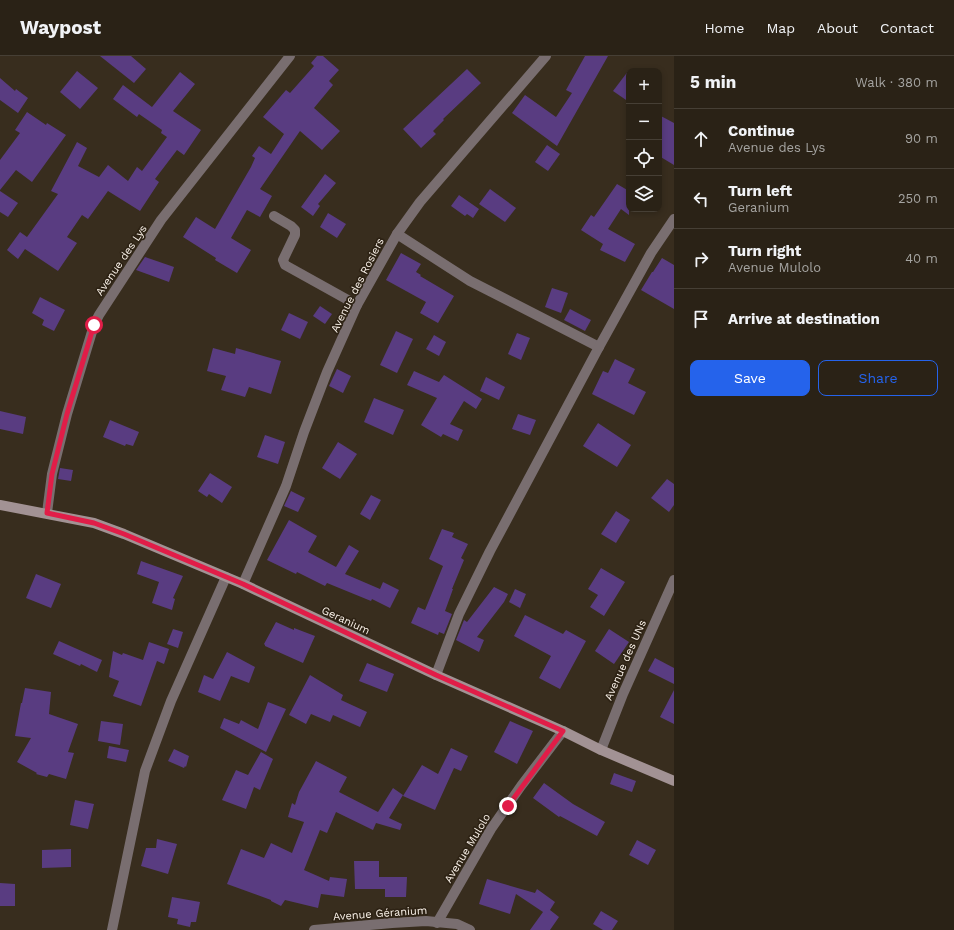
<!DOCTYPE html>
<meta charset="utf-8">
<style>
body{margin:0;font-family:"Work Sans",sans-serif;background:#362f23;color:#f1f3f6}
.controls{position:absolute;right:12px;top:12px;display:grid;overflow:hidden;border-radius:8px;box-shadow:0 2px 6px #0003}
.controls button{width:36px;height:36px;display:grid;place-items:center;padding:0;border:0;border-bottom:1px solid #463f35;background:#2a2216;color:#f1f3f6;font:20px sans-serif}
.stop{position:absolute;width:12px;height:12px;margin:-9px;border:3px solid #e11d48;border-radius:50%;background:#fff}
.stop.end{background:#e11d48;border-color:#fff;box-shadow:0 1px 4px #0008}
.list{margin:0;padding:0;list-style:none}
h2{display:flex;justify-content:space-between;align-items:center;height:52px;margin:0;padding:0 16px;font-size:17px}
h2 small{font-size:13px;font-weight:400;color:#a5a4a1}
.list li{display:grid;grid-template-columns:26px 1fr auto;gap:12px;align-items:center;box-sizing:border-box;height:60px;padding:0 16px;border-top:1px solid #463f35}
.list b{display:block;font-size:15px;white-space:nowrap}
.list p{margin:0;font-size:13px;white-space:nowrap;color:#a5a4a1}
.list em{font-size:13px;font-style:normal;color:#a5a4a1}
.actions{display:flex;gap:8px;padding:12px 16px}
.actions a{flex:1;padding:9px 0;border:1px solid #2563eb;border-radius:8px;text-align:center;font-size:14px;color:#2563eb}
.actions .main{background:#2563eb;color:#fff}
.icon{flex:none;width:22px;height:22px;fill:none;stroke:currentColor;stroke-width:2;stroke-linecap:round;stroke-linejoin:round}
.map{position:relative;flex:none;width:674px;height:874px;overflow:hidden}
header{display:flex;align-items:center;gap:24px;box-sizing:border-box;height:56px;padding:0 20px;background:#2a2216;border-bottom:1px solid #463f35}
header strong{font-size:19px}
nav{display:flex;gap:22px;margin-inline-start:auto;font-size:14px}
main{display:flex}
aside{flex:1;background:#2a2216}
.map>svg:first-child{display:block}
</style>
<header>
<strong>Waypost</strong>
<nav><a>Home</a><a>Map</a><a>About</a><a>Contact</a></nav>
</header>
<main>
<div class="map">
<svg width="674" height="874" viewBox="0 0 674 874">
<rect width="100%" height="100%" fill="#382d1e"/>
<g fill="#593c81">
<polygon points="100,0 131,0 146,13 134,27"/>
<polygon points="317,0 323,0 339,14 329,25 333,29 314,52 340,75 322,94 300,75 260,133 272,140 260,161 247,154 231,182 251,194 237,217 215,204 216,202 183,181 196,161 215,173 251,111 255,102 252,100 259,90 271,98 284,78 263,61 286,34 290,37 314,10 311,7"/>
<polygon points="585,0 608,0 557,90 512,57 525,39 556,61 572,37 566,34"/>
<polygon points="467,13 481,27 443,63 444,64 433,75 436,78 421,92 403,73"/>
<polygon points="629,14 629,46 613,35"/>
<polygon points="77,15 98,32 80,53 60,36"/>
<polygon points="180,16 195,28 173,55 201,74 184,99 177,94 155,123 159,126 140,155 108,135 88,163 82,159 67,181 77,187 58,215 25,193 18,203 7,194 20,176 27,181 58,138 51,135 77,86 87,92 78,110 99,121 108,109 128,125 137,111 142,115 167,81 161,77 162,74 139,58 137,61 113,43 123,29 152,51"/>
<polygon points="0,22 15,35 16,33 28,42 18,57 0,44"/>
<polygon points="27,56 46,69 47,67 66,79 32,126 16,114 0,134 0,104 20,77 15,74"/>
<polygon points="659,59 674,67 674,109 659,100"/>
<polygon points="547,89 560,98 548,115 535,106"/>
<polygon points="325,118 336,127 318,148 320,150 313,160 301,151"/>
<polygon points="617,128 629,135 629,159 621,153 608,173 635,188 625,206 600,194 603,188 581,174 591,159 594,161"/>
<polygon points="490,133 516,152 505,166 479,148"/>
<polygon points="0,135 18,147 8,161 0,156"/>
<polygon points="459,139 479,153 473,162 467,158 465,160 451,150"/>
<polygon points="328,157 346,168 337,182 320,171"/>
<polygon points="401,197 421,208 416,216 421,219 420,220 454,240 438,267 420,257 426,246 386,224"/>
<polygon points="145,201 174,211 169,226 136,214"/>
<polygon points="662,202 674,209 674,253 641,234 652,216 653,216"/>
<polygon points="552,232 568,237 561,257 545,251"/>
<polygon points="40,241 65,254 54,275 42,269 44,264 32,257"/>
<polygon points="320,250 332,258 325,268 313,260"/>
<polygon points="570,253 591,264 585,275 564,264"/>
<polygon points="289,257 308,266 300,283 281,274"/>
<polygon points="396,275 413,283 397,317 380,309"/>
<polygon points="517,277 530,282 521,304 508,298"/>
<polygon points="434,279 446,286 439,300 426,293"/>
<polygon points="213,292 235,298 236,292 281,305 271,338 249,331 245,341 221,334 226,320 207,315"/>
<polygon points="615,303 635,313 628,327 646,336 634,359 592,338 603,315 608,317"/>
<polygon points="337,313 351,320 343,337 329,330"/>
<polygon points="414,315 439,326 444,319 482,343 476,353 464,345 450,368 463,374 458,385 443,378 441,381 421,369 437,342 407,329"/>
<polygon points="486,321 505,331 499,344 480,335"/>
<polygon points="374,342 404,354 393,379 364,366"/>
<polygon points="0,355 26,361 23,378 0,373"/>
<polygon points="518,358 536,364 530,379 512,373"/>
<polygon points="110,364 139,376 133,390 126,388 125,390 103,381"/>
<polygon points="598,367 631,389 617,411 583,390"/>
<polygon points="265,379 285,386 278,408 257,401"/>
<polygon points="338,386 357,398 340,423 322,412"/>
<polygon points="60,412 73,414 71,425 58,423"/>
<polygon points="210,417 232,431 222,447 209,438 207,441 198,435"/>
<polygon points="667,423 674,428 674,449 669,456 651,442"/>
<polygon points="291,435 305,442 298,456 284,450"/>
<polygon points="371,439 381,444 370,464 360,458"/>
<polygon points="616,455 630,464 616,487 601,478"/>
<polygon points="289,464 317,480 308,496 336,511 349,489 359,495 345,518 380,533 383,526 399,534 390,552 372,543 371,545 327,527 325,530 297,516 296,518 267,504"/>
<polygon points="442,473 454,477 452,481 468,488 461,502 464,504 452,533 453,533 445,555 452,558 444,578 439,576 438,579 411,567 418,551 425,554 443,510 429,503"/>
<polygon points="141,505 183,520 173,542 175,543 172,554 152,547 159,526 137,518"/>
<polygon points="601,512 625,526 604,560 590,551 598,539 588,533"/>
<polygon points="36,518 61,528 51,552 26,542"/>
<polygon points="494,531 508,538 504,546 477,581 484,584 479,596 456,584 464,564 467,566"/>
<polygon points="515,533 526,538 520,552 509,546"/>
<polygon points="525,559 563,578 566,574 586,585 560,633 539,622 551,600 514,580"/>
<polygon points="276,566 294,574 294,572 315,580 303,607 265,590 265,589 264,588"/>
<polygon points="173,573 183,576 178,592 167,588"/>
<polygon points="609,573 629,586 614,608 595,595"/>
<polygon points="59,585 102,604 97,616 81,608 80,610 53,598"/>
<polygon points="149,586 169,593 164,608 157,605 141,650 113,640 119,625 109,621 113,595 122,599 123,597 143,604"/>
<polygon points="227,596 255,611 249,627 231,620 220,645 198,636 204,619 213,623"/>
<polygon points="655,602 674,612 674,628 648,615"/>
<polygon points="367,607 394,618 387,636 359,625"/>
<polygon points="310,619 343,639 341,644 367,656 360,671 333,659 330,666 311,658 306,668 289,659"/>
<polygon points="25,632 51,636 49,658 78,668 68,696 74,697 66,723 49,718 47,721 36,718 37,717 17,706 31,682 15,680 21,647 22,647"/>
<polygon points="674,634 674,668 660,661"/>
<polygon points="268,646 286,653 266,696 220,672 224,662 239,668 241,664 258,673"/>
<polygon points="101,665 123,668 120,689 98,685"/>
<polygon points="510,665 533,675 517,708 494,696"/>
<polygon points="109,690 129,694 126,706 107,702"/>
<polygon points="451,692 468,700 461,715 454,712 435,754 403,740 422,709 438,718"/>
<polygon points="174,693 189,700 186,711 185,710 184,712 168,705"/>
<polygon points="261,696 273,703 260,734 254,731 246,753 222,744 236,714 248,719"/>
<polygon points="316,705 347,721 339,736 378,756 393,732 403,739 389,762 402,768 400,774 376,767 373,774 336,756 327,777 320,774 304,814 329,825 330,821 347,823 344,841 321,838 318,852 285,844 281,850 271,845 271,844 227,828 241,793 264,802 271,787 292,797 304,766 288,761 292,747 295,749 299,736"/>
<polygon points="614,717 636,725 632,736 610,728"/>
<polygon points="544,727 573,748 605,766 597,780 560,760 559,761 533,742"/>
<polygon points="75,744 94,748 88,773 70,769"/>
<polygon points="157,783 177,788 168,818 141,810 146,792 156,792"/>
<polygon points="637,784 656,794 648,809 629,799"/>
<polygon points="71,793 71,811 42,812 42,794"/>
<polygon points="354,805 379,805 379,821 407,821 406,841 385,841 385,833 355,833"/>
<polygon points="487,823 535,837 537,833 555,846 550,854 559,861 550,874 530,874 543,856 516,838 510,858 479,848"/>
<polygon points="0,827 15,828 15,850 0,850"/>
<polygon points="172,841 200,846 196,866 191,866 190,871 177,868 178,863 168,861"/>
<polygon points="601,855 618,865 612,874 603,874 593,868"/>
</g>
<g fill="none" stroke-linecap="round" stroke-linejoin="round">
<g stroke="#796e70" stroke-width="10">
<polyline points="274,160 291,170 295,174 295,179 283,204 285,209 357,249"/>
<polyline points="397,178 470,225 599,291"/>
<polyline points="47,457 52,418 67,358 94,269 99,259 161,164 290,0"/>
<polyline points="243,528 286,430 304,376 327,316 357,249 397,178 420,146 546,0"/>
<polyline points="436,619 459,558 490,495 599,291 651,197 674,163"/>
<polyline points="601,694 623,638 674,524"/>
<polyline points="437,867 491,773 521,730 563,675"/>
<polyline points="112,874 145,715 171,645 226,521"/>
<polyline points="314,874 392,867 426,865 457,868 470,874"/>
</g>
<polyline stroke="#a29294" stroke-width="10" points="0,449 94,467 124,478 243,528 436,619 563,675 601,694 674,725"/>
</g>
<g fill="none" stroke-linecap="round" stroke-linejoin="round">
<polyline stroke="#e11d48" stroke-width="5" points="94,269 67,358 52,418 47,457 94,467 124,478 243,528 436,619 563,675 508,750"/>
</g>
<g text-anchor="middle" stroke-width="3.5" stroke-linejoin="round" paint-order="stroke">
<g font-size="11" fill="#fbf3ea" stroke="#2e2315">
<text transform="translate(121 204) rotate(-56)" y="4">Avenue des Lys</text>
<text transform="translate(357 229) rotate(-63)" y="4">Avenue des Rosiers</text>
<text transform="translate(346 564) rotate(25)" y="4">Geranium</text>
<text transform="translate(625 604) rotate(-66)" y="4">Avenue des UNs</text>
<text transform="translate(467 792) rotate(-59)" y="4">Avenue Mulolo</text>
<text transform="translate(380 857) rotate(-4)" y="4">Avenue Géranium</text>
</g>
</g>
</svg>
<div class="controls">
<button>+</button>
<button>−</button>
<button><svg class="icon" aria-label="locate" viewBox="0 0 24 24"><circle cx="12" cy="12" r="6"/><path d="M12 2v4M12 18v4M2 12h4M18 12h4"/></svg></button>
<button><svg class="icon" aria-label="layers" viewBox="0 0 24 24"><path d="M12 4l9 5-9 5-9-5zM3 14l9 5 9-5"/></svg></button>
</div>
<div class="stop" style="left:94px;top:269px"></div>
<div class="stop end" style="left:508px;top:750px"></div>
</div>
<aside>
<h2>5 min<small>Walk · 380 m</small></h2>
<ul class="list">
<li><svg class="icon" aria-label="ahead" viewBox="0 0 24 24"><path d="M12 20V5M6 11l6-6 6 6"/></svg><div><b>Continue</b><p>Avenue des Lys</p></div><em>90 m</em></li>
<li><svg class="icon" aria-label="left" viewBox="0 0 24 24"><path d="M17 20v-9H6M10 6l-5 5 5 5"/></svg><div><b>Turn left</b><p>Geranium</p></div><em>250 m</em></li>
<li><svg class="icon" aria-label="right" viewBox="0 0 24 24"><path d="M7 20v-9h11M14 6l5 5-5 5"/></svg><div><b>Turn right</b><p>Avenue Mulolo</p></div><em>40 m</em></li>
<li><svg class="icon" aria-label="arrive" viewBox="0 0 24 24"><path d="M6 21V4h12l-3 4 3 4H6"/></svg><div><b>Arrive at destination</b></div></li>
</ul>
<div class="actions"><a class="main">Save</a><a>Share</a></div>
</aside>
</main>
